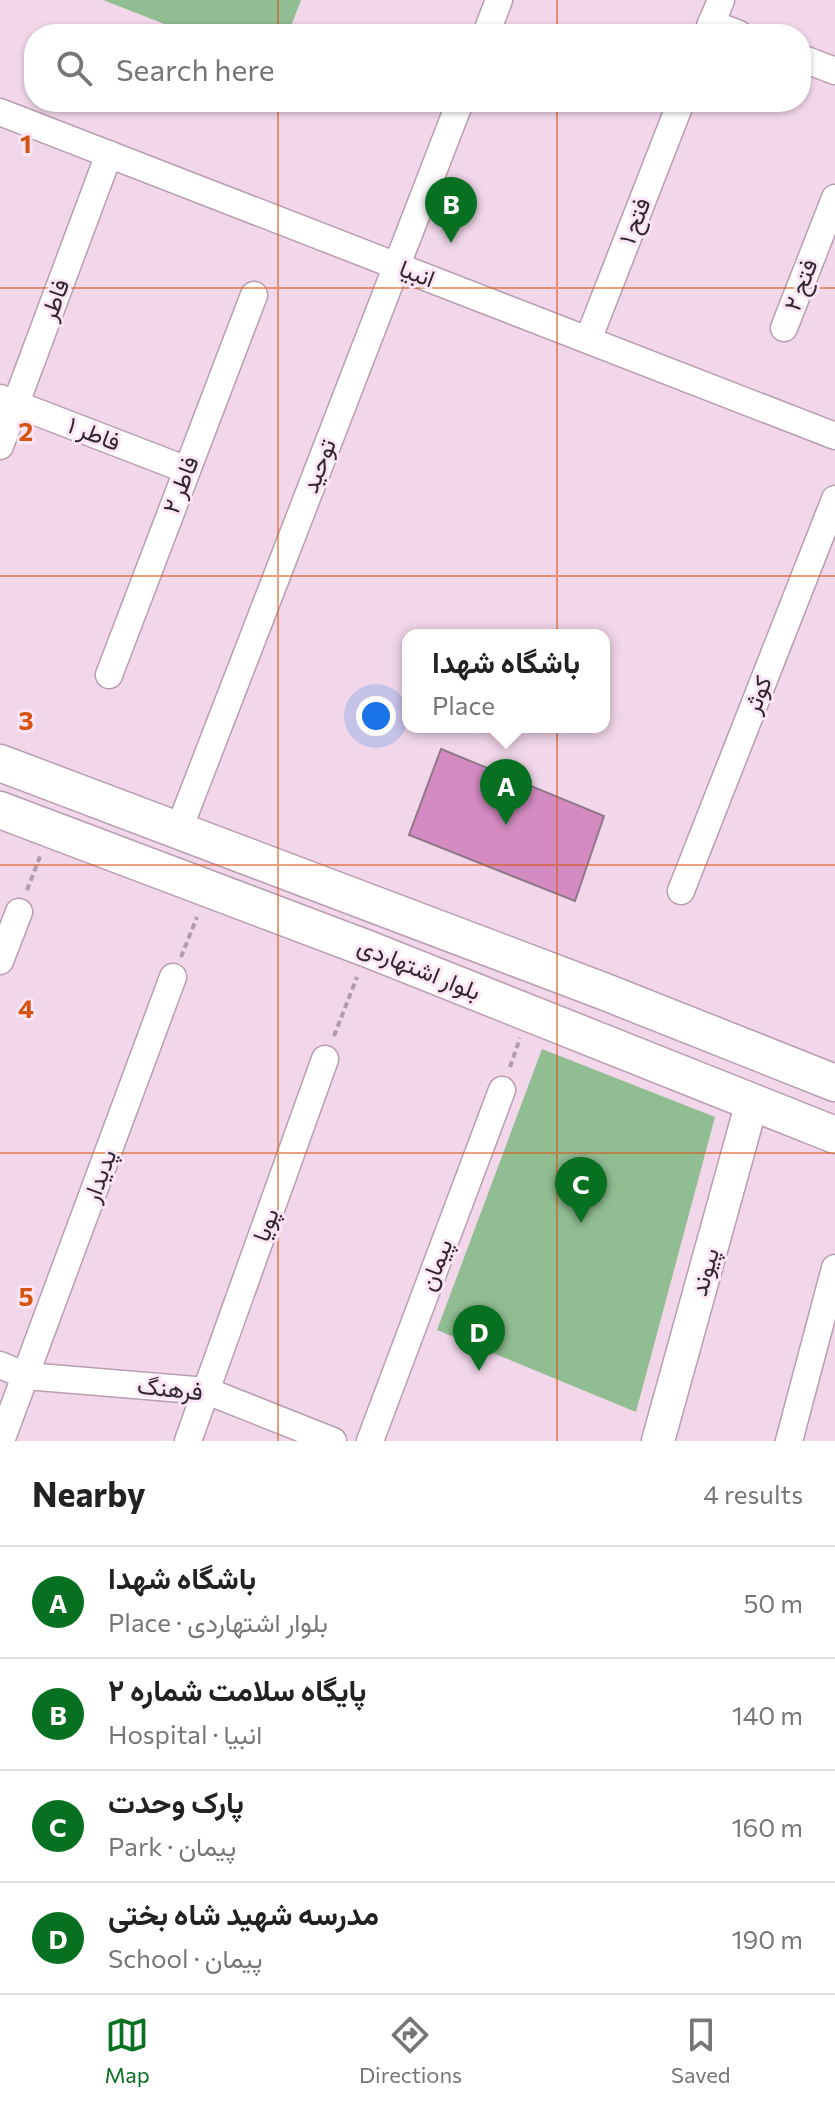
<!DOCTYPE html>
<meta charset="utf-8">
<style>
body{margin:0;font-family:Commissioner,Vazirmatn,sans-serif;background:#f2f2f2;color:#222}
.you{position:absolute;left:376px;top:716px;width:28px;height:28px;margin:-20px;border:6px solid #fff;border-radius:50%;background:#1a73e8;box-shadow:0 0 0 12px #1a73e833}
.badge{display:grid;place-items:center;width:52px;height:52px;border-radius:50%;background:#077021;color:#fff;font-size:26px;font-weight:700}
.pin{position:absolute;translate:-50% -66px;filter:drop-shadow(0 2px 4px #0008)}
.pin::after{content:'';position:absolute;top:42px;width:28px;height:24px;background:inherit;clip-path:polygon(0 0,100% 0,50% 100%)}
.popup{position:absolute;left:402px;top:629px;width:208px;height:104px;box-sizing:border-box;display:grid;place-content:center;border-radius:16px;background:#fff;filter:drop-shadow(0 2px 6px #0005);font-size:26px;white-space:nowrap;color:#767676}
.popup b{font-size:30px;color:#222}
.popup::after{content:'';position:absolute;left:50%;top:100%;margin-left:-16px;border:16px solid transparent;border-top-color:#fff}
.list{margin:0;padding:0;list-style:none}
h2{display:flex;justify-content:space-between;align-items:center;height:104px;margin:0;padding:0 32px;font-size:34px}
h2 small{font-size:26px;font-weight:400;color:#767676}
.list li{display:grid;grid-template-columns:52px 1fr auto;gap:24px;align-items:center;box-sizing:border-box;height:112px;padding:0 32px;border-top:2px solid #e0e0e0}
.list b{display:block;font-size:30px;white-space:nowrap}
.list p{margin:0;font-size:26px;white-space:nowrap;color:#767676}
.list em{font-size:26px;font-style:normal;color:#767676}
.icon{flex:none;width:44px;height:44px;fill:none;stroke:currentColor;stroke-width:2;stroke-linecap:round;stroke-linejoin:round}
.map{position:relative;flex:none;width:835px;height:1441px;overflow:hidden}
.search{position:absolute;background:#fff;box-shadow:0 2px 6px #0004;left:24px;right:24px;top:24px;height:88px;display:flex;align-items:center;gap:20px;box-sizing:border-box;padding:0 28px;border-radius:32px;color:#767676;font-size:30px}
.sheet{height:552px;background:#fff}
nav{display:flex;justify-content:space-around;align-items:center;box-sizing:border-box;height:112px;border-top:2px solid #e0e0e0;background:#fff;font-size:22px;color:#767676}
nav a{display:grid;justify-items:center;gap:4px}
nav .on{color:#077021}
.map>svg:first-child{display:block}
</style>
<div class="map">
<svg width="835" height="1441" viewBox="0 0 835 1441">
<rect width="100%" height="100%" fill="#f2d7ea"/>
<g fill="#91bd92">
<polygon points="103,0 301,0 288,34 190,34"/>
<polygon points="542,1049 715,1117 636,1412 437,1330"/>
</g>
<polygon fill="#d48bc2" stroke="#8f7788" stroke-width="2" points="441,749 604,816 575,901 409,835"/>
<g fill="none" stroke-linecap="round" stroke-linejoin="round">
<g stroke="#b89eb1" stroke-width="29">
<g id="minor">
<polyline points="711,23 739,34"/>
<polyline points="486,34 499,0"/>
<polyline points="707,34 721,0"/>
<polyline points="801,58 835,71"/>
<polyline points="0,112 835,436"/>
<polyline points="784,328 835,198"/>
<polyline points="588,340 681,102"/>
<polyline points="0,398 187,470"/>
<polyline points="0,446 109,154"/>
<polyline points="109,675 254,295"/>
<polyline points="179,829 460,102"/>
<polyline points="681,891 835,499"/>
<polyline points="0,961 19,912"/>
<polyline points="0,1365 26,1376 207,1391 333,1441"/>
<polyline points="1,1441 173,977"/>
<polyline points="188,1441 325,1059"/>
<polyline points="370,1441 502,1090"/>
<polyline points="789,1441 835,1268"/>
</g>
</g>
<g stroke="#b89eb1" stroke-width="35">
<polyline id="tertiary" points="658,1441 752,1102"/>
</g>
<g stroke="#b89eb1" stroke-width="39">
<g id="secondary">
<polyline points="0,763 603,991 835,1083"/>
<polyline points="0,810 368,949 835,1135"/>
</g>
</g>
<g stroke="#b19cab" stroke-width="4" stroke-dasharray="6 4" stroke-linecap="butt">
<polyline points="27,890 41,854"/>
<polyline points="181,957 197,917"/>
<polyline points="334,1036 357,977"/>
<polyline points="510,1067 520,1038"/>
</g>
<use href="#minor" stroke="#fff" stroke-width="26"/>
<use href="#tertiary" stroke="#fff" stroke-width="32"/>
<use href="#secondary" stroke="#fff" stroke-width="36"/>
</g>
<path fill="none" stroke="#d65410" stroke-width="2" stroke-opacity="0.55" d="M278,0v34M557,0v34M278,102v1339M557,102v1339M0,288h835M0,576h835M0,865h835M0,1153h835"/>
<g text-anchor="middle" stroke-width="6" stroke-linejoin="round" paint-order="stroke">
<g font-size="24" fill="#31272f" stroke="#fce6f5">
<text transform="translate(635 221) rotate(-69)" y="8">فتح ۱</text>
<text transform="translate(417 274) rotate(21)" y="8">انبیا</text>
<text transform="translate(801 285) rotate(-69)" y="8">فتح ۲</text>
<text transform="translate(55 300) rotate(-70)" y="8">فاطر</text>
<text transform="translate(94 434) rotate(21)" y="8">فاطر ۱</text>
<text transform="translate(319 466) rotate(-69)" y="8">توحید</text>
<text transform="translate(181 485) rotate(-69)" y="8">فاطر ۲</text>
<text transform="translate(758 695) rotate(-69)" y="8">کوثر</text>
<text transform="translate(419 969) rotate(22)" y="8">بلوار اشتهاردی</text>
<text transform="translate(100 1176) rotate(-70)" y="8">پدیدار</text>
<text transform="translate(266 1225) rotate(-70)" y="8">پویا</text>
<text transform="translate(436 1265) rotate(-69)" y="8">پیمان</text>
<text transform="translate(705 1272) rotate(-74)" y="8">پیوند</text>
<text transform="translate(170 1389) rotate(6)" y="8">فرهنگ</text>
</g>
</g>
<g font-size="26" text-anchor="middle" font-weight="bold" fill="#d65410" stroke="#fce6f5" stroke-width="6" stroke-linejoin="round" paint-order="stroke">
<text x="26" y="153">1</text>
<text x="26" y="441">2</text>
<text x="26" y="730">3</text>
<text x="26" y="1018">4</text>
<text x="26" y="1306">5</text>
</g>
</svg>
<div class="you"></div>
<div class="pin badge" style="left:506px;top:825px">A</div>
<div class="popup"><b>باشگاه شهدا</b>Place</div>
<div class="pin badge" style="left:451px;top:243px">B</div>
<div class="pin badge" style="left:581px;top:1223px">C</div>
<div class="pin badge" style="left:479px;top:1371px">D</div>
<div class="search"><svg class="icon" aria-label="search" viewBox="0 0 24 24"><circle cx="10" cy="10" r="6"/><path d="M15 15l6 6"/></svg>Search here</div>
</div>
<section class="sheet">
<h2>Nearby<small>4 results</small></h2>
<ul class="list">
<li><span class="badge">A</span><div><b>باشگاه شهدا</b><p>Place · بلوار اشتهاردی</p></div><em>50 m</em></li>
<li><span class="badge">B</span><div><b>پایگاه سلامت شماره ۲</b><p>Hospital · انبیا</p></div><em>140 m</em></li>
<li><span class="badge">C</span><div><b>پارک وحدت</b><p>Park · پیمان</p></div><em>160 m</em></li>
<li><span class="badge">D</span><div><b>مدرسه شهید شاه بختی</b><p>School · پیمان</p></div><em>190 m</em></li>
</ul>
</section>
<nav>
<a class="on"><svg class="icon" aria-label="map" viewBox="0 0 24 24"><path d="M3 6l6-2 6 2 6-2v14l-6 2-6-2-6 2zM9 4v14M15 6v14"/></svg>Map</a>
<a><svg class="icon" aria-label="directions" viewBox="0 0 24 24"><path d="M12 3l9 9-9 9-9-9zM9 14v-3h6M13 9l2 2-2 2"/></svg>Directions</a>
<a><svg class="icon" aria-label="saved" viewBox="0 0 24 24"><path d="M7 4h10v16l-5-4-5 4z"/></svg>Saved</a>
</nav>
